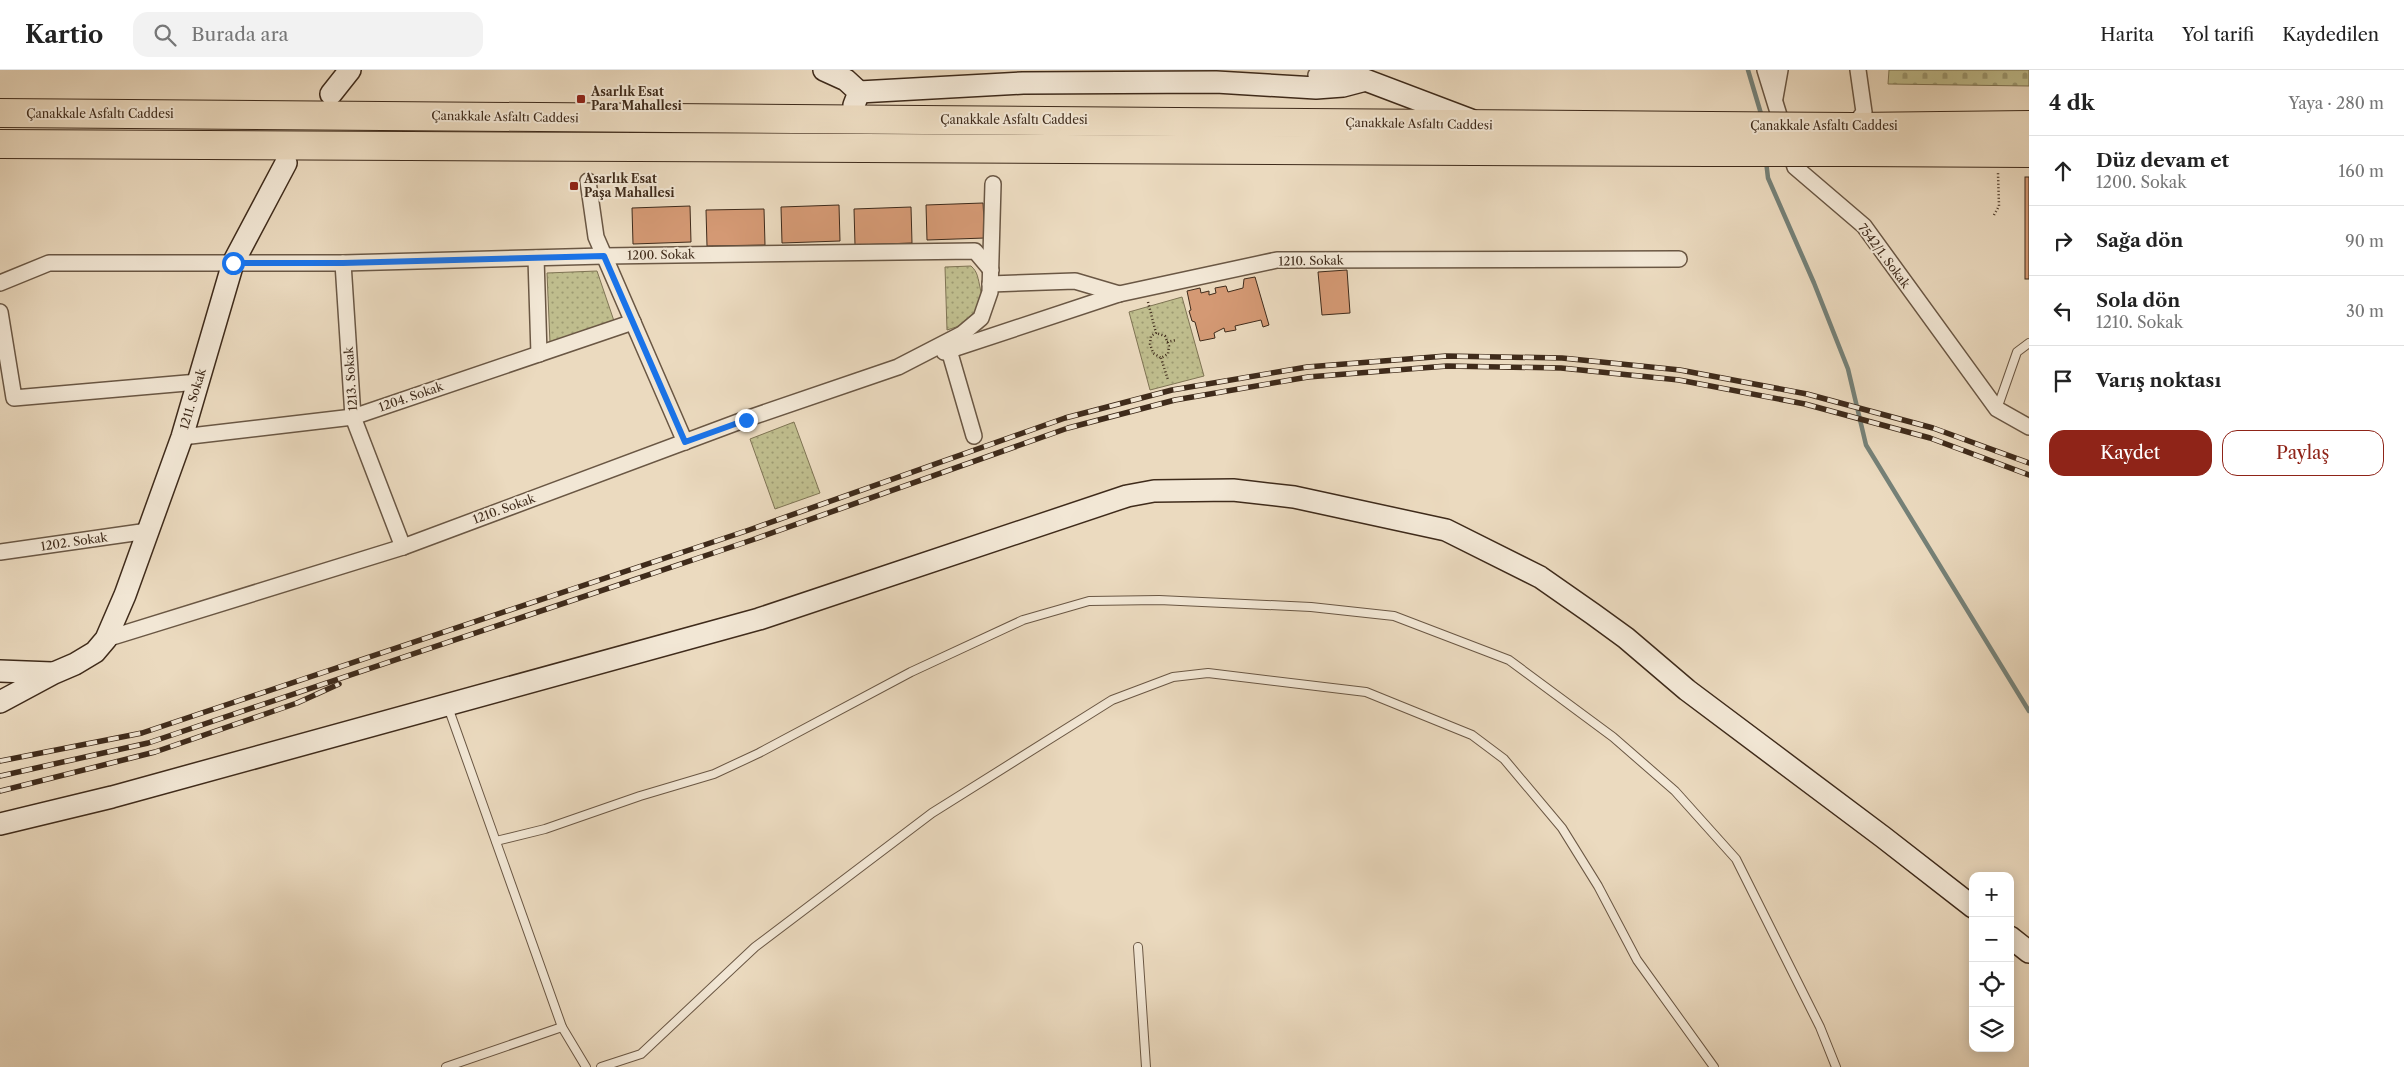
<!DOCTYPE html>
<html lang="tr">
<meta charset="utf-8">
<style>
body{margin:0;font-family:"Libre Caslon Text",serif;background:#f2f2f2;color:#222}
.controls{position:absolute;right:15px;bottom:15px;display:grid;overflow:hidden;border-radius:10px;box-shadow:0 2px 12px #0003}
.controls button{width:45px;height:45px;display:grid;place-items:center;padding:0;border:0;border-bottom:1px solid #e0e0e0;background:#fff;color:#222;font:25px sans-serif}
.stop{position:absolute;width:15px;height:15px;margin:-11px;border:4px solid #1a73e8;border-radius:50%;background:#fff}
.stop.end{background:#1a73e8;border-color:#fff;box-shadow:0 1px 5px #0008}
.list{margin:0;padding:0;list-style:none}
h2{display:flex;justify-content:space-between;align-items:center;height:65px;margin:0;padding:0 20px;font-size:21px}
h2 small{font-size:16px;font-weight:400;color:#767676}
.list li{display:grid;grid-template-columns:32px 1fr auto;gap:15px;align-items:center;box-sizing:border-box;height:70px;padding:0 20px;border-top:1px solid #e0e0e0}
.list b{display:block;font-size:19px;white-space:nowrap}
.list p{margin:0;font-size:16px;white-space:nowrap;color:#767676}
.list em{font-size:16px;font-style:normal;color:#767676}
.actions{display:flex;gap:10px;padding:15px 20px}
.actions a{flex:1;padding:11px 0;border:1px solid #8f2418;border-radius:15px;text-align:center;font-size:18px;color:#8f2418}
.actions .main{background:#8f2418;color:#fff}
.icon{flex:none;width:28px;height:28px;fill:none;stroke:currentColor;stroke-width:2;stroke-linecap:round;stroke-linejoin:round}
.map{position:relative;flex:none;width:2029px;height:997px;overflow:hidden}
header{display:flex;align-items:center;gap:30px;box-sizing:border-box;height:70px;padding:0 25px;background:#fff;border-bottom:1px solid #e0e0e0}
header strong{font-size:24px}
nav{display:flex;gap:28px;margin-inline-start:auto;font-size:18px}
.search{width:350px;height:45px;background:#f2f2f2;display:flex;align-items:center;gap:12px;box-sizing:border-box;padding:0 18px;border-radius:15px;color:#767676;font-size:19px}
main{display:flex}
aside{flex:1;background:#fff}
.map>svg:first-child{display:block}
</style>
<header>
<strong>Kartio</strong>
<div class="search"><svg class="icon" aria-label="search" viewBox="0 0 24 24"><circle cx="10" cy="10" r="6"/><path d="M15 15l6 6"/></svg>Burada ara</div>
<nav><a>Harita</a><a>Yol tarifi</a><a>Kaydedilen</a></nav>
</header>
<main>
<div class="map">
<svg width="2029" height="997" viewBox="0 0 2029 997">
<defs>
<pattern id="grass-dots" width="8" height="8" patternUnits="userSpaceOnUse" patternTransform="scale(1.25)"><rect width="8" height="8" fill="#bfbd8d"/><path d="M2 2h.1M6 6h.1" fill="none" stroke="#9d9a72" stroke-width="1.8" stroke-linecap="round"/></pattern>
<pattern id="cemetery-stones" width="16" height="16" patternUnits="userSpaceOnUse" patternTransform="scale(1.25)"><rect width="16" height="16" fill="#bfbd8d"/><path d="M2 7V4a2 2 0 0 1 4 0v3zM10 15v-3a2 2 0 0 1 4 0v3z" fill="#9d9a72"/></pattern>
</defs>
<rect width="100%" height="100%" fill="#ebdabf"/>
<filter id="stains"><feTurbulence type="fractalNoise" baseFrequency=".004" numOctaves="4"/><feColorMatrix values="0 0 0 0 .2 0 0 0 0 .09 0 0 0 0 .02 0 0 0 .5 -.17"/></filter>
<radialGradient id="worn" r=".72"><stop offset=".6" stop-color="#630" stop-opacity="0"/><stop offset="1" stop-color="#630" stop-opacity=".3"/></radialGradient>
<g fill="url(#grass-dots)" stroke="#7f7454">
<path d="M971,196c7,6 7,13 9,21 6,27 -10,36 -33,43l-2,-63z"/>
<polygon points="597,201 614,251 550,273 547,203"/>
<polygon points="1182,227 1204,306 1150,320 1129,242"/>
<polygon points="794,352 820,423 775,439 750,369"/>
</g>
<polygon fill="url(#cemetery-stones)" stroke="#7f7454" points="1889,0 2029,0 2029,16 1888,14"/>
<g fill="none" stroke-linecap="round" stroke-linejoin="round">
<g stroke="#758178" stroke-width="4.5">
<polyline points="1748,0 1762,47"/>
<polyline points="1766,91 1768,108 1814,213 1848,299 1866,375 2029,641"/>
</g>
</g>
<g fill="#d49974" stroke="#3f2b1b">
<rect x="2025" y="107" width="4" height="102"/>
<polygon points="983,133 985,168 927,170 926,135"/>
<polygon points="839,135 840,171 782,173 781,137"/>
<polygon points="690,136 691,172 633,174 632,138"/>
<polygon points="911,137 912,173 855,175 854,139"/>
<polygon points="764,139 765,175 707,176 706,140"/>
<polygon points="1347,200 1350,243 1322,245 1318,202"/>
<polygon points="1255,207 1269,255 1263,257 1261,250 1235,256 1236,260 1225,262 1224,258 1214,263 1215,268 1200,271 1195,252 1192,251 1189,241 1191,240 1187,221 1200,218 1201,223 1209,221 1209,225 1216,223 1215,218 1226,216 1228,222 1243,218 1244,209"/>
</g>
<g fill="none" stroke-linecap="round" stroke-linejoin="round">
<g stroke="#6a5744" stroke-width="10">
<g id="lane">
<polyline points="1997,339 2017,282 2029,273"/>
<polyline points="448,637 562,957 586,997"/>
<polyline points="496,771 545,759 640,726 714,704 759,683 911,602 1023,550 1089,531 1159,530 1311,537 1394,546 1509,590 1613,667 1675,721 1736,789 1820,957 1836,997"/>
<polyline points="1138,877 1146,997"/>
<polyline points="446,997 562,957"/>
<polyline points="601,997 641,984 755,877 932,743 1112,630 1173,607 1208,603 1366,622 1472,665 1504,689 1562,758 1598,816 1637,890 1714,997"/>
</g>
</g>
<g stroke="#6a5744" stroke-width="18">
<g id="street">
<polyline points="1765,0 1795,97 1864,156 1997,339 2029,357"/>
<polyline points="1316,5 1329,0"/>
<polyline points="1775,28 1780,0"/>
<polyline points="1853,57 1864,42 1858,0"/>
<polyline points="588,111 596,167 685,372"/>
<polyline points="536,188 539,284"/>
<polyline points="343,193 353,347 403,477"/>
<polyline points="0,213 49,193 343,193 604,186 975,181 991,200"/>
<polyline points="990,214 1075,211 1119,224"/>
<polyline points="0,242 14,328 198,312"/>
<polyline points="949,280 974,366"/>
<polyline points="944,282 1119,224 1277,190 1679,189"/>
<polyline points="182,367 353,347 633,252"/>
<polyline points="0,482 148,461"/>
<polyline points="106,569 403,477 746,349 898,297 962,264 981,248 990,222 993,114"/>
</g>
</g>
<g stroke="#3f2b1b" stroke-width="24">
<g id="secondary">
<polyline points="824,0 846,10 859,22 854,35"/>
<polyline points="1339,0 1471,50"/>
<polyline points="859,22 1023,13 1216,12 1316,18 1343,16 1362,11"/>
<polyline points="331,24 350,0"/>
<polyline points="0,601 52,603"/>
<polyline points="0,632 54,603 75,594 95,582 106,569 125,525 182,367 233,193 286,93"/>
<polyline points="0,754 112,727 759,549 1127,426 1154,421 1233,420 1294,427 1446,460 1540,507 1593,544 1626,568 1687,620 1883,767 1973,837"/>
<polyline points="2010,867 2029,882"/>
</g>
</g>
<g stroke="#3f2b1b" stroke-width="30">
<g id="highway">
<polyline points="0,43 1709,56"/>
<polyline points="1853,57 2029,55"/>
<polyline points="0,74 1710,82"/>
<polyline points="1853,82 2029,83"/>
</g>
</g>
<g stroke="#3f2b1b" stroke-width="2.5" stroke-dasharray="1 2.5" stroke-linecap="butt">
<polyline points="1994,145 1999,136 1998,103"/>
<polyline points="1148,232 1156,263 1151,266 1150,274 1153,283 1161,288 1168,284 1169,276 1165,266 1156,263"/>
<polyline points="1167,272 1176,270"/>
<polyline points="1161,288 1168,310"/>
</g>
<use href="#lane" stroke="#f2e7d5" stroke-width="8"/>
<use href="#street" stroke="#f2e7d5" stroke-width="15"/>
<use href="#secondary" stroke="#f2e7d5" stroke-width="21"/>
<use href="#highway" stroke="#ebdabf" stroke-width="28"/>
<g stroke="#3f2b1b" stroke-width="5.5">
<g id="rail">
<polyline points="0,691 142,663 749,460 1065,348 1172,320 1307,297 1446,286 1562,288 1680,300 1807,324 1933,358 2029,393"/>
<polyline points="0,706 148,673 752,470 1068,358 1175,330 1308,307 1447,296 1561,298 1679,310 1805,334 1930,368 2029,405"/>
<polyline points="0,721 155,682 297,633 339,614"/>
</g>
</g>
<use href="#rail" stroke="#f2e7d5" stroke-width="4" stroke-dasharray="11" stroke-linecap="butt"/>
<g stroke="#3f2b1b" stroke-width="30" stroke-linecap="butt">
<g id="highway-bridge">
<polyline points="1709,56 1853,57"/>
<polyline points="1710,82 1853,82"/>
</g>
</g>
<use href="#highway-bridge" stroke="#ebdabf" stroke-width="28"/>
</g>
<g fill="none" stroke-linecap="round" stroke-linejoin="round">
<polyline stroke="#1a73e8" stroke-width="6" points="233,193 343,193 604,186 685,372 746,350"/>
</g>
<g fill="#8f2418" stroke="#f2e7d5" stroke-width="2">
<rect x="576" y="24" width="10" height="10" rx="2.5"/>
<rect x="569" y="111" width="10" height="10" rx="2.5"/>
</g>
<g text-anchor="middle" stroke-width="4" stroke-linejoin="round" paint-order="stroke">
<g font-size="12" font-weight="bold" fill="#3f2b1b" stroke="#f2e7d5" text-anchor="start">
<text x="591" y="26">Asarlık Esat<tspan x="591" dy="14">Para Mahallesi</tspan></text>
<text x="584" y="113">Asarlık Esat<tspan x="584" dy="14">Paşa Mahallesi</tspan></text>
</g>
<g font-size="12" fill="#3f2b1b" stroke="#f2e7d5">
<text x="100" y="48">Çanakkale Asfaltı Caddesi</text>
<text transform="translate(505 47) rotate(1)" y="4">Çanakkale Asfaltı Caddesi</text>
<text x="1014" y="54">Çanakkale Asfaltı Caddesi</text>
<text transform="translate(1419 54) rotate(1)" y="4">Çanakkale Asfaltı Caddesi</text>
<text x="1824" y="60">Çanakkale Asfaltı Caddesi</text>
<text transform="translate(661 185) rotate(-1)" y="4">1200. Sokak</text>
<text transform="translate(1884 186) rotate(53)" y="4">7542/1. Sokak</text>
<text transform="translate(1311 191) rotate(-1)" y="4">1210. Sokak</text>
<text transform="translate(351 309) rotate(-94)" y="4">1213. Sokak</text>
<text transform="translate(411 327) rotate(-19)" y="4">1204. Sokak</text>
<text transform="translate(193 329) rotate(-73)" y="4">1211. Sokak</text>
<text transform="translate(504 439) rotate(-20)" y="4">1210. Sokak</text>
<text transform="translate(74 472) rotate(-8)" y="4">1202. Sokak</text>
</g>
</g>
<rect width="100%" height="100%" filter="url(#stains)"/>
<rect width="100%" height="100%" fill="url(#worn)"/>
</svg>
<div class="controls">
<button>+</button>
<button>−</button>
<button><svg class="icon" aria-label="locate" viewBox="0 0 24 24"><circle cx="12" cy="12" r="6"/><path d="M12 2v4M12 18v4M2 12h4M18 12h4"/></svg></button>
<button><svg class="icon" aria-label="layers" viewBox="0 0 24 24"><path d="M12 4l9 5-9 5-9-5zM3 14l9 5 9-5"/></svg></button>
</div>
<div class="stop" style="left:233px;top:193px"></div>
<div class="stop end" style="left:746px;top:350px"></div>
</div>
<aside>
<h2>4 dk<small>Yaya · 280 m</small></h2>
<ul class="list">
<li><svg class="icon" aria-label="ahead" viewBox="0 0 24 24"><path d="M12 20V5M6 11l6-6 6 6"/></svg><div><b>Düz devam et</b><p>1200. Sokak</p></div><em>160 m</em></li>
<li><svg class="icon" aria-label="right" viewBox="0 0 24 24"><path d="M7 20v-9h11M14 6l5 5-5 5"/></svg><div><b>Sağa dön</b></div><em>90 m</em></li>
<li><svg class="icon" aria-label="left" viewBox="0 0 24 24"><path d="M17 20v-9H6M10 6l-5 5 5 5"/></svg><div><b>Sola dön</b><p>1210. Sokak</p></div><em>30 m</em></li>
<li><svg class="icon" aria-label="arrive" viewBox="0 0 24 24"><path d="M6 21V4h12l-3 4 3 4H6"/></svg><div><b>Varış noktası</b></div></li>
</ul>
<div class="actions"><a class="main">Kaydet</a><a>Paylaş</a></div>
</aside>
</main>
